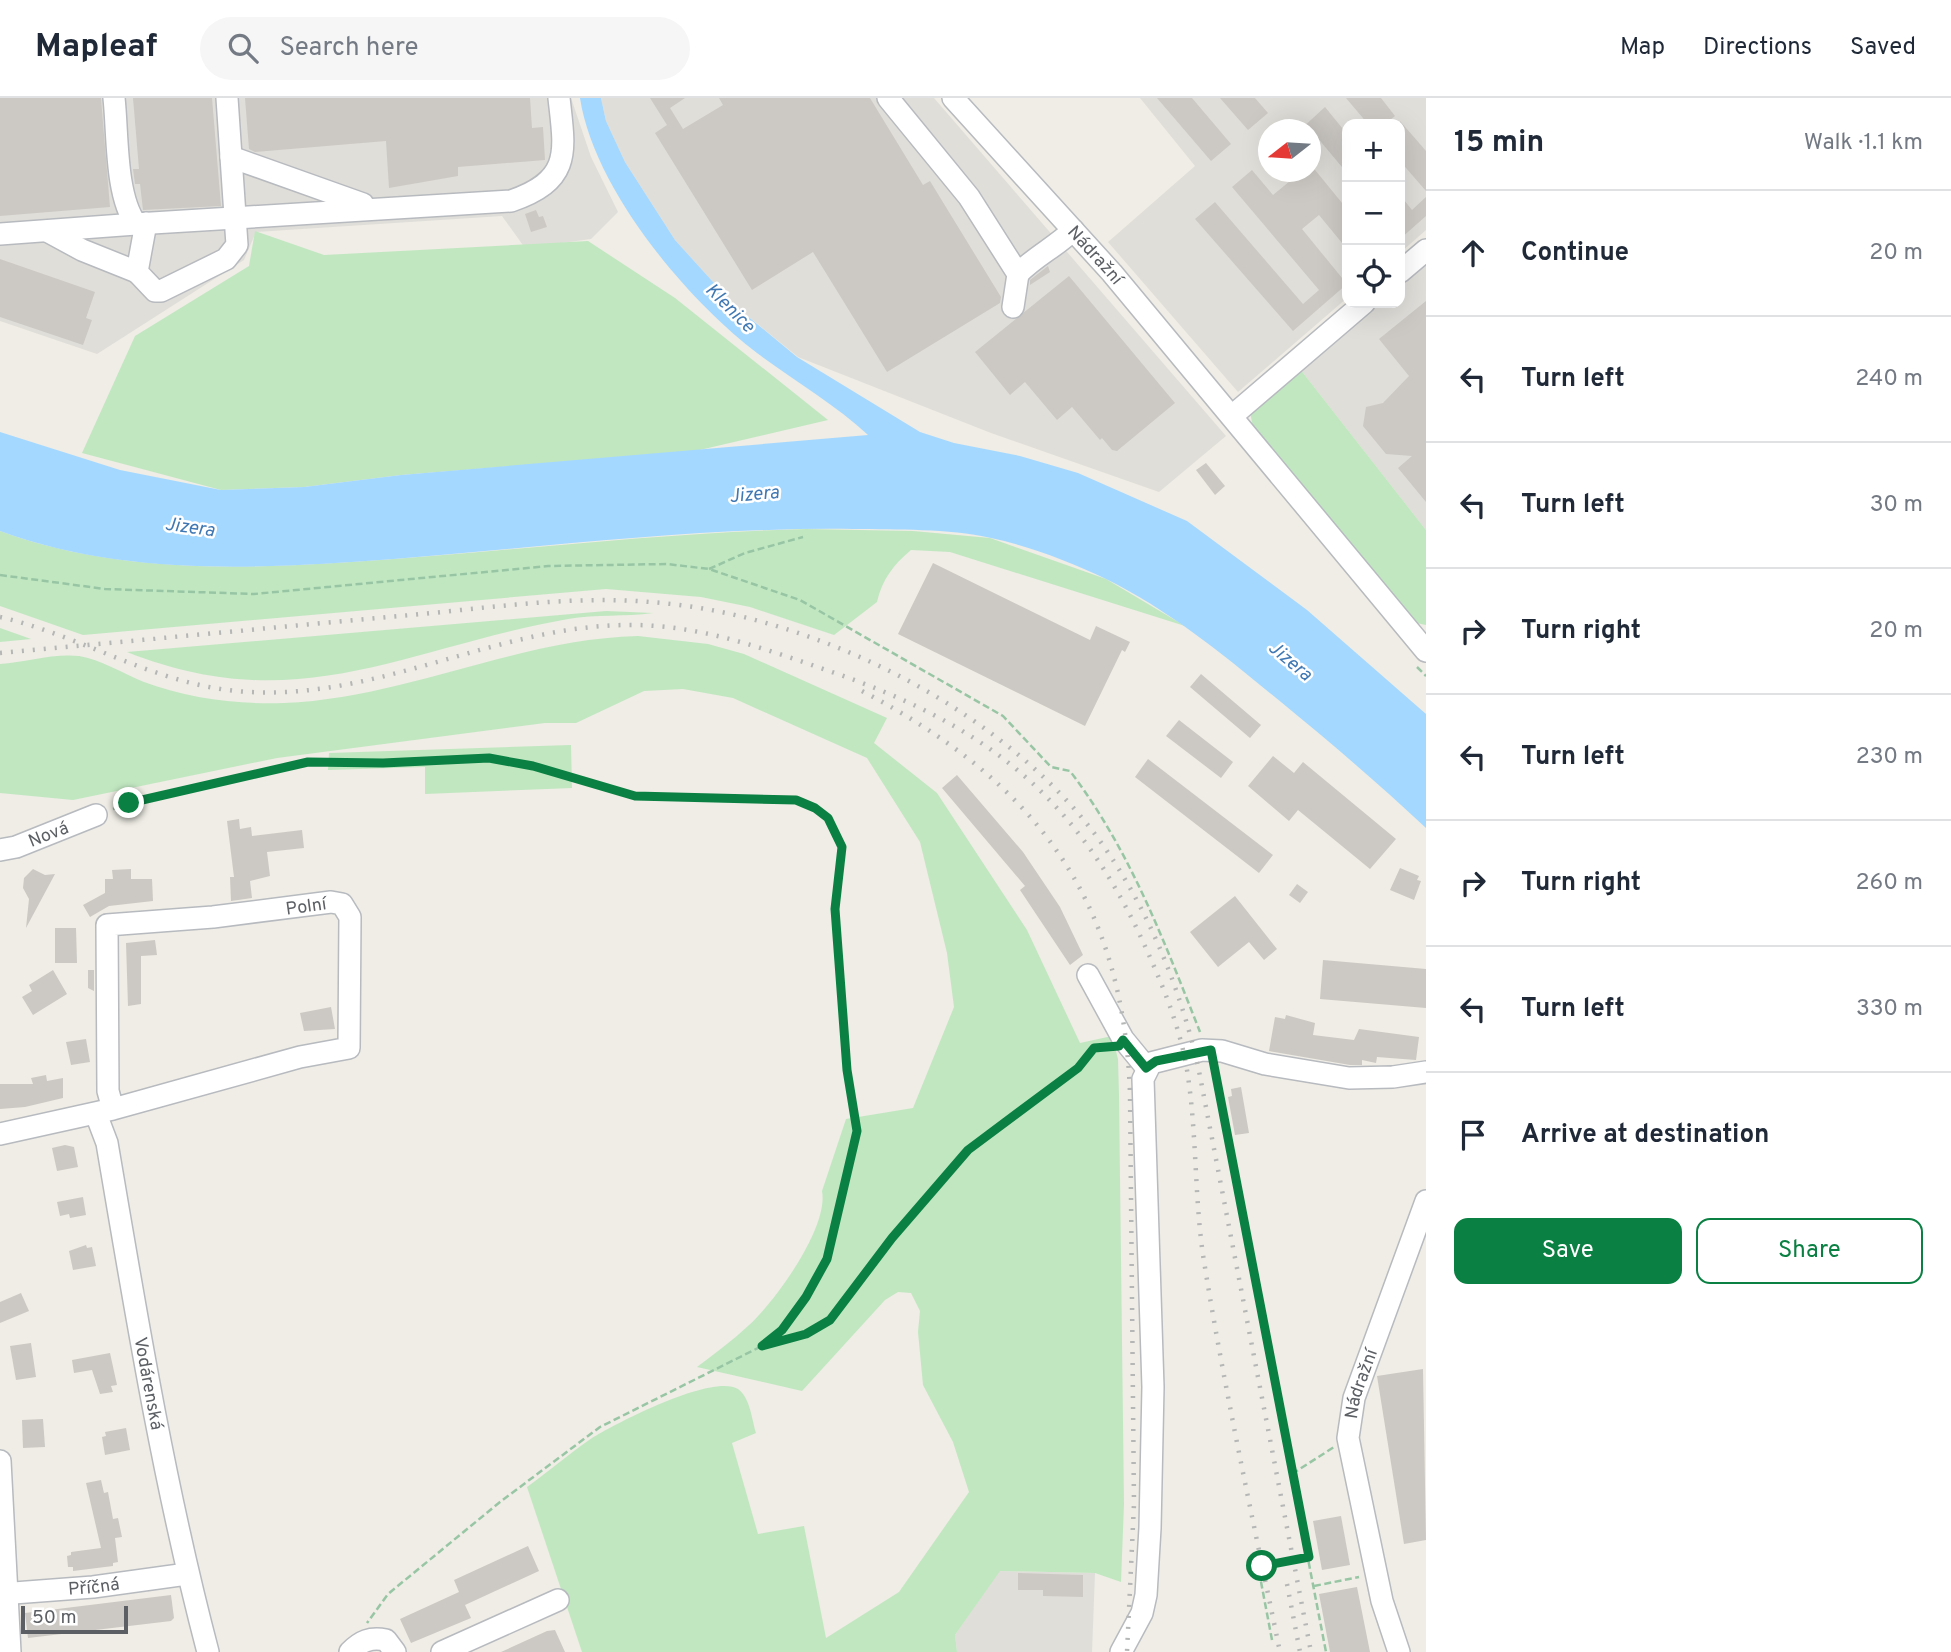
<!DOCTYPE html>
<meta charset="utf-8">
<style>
body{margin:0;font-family:Overpass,sans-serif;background:#f6f6f7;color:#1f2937}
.controls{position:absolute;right:21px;top:21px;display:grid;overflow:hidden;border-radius:14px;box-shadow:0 7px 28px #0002}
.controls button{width:63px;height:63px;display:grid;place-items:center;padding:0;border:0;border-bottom:2px solid #e0e1e3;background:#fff;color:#1f2937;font:35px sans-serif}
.compass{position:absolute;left:1258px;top:21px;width:63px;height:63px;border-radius:50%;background:#fff;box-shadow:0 7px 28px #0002;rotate:253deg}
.scale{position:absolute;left:21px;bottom:18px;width:107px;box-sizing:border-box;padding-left:7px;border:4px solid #5c6065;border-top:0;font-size:19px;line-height:24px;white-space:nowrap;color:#5c6065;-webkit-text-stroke:5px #fff;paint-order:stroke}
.stop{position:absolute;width:21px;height:21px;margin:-16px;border:5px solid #0b8043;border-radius:50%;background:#fff}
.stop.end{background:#0b8043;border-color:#fff;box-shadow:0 2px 7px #0008}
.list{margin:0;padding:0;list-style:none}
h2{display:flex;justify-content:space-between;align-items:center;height:91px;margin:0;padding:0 28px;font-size:30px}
h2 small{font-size:23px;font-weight:400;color:#747a83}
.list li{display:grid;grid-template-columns:46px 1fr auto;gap:21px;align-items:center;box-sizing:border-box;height:126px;padding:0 28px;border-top:2px solid #e0e1e3}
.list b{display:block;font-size:26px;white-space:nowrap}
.list em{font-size:23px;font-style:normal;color:#747a83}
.actions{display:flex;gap:14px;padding:21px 28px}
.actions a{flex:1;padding:16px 0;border:2px solid #0b8043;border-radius:14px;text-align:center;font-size:24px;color:#0b8043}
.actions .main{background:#0b8043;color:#fff}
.icon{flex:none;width:38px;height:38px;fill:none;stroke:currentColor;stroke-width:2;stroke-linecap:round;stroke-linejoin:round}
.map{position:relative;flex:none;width:1426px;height:1554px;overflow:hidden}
header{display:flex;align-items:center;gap:42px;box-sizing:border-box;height:98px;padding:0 35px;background:#fff;border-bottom:2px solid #e0e1e3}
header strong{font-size:33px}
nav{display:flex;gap:38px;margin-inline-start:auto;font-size:24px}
.search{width:490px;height:63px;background:#f6f6f7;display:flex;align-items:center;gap:18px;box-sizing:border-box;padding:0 24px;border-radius:38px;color:#747a83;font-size:26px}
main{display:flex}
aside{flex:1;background:#fff}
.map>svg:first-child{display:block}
</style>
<header>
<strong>Mapleaf</strong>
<div class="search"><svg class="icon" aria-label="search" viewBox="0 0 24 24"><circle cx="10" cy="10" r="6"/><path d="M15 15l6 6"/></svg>Search here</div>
<nav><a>Map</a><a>Directions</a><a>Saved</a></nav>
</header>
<main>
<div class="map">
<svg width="1426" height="1554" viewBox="0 0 1426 1554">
<rect width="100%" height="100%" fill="#efede5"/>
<g fill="#e0ded9" fill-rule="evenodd">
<polygon points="0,0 571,0 591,59 618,114 591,141 525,150 502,118 256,134 244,162 97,256 0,223"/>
<polygon points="601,0 934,0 1226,338 1159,394 991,335 798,259 733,206 675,142 625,64 606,23"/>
<path d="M1140,0h286v132l-26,23v-129h-53v174l-109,94 -130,-150 87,-76zM1268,32h42v42h-42z"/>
<polygon points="1426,165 1426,432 1300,271 1379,205 1400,205 1400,187"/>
<polygon points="999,1473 1095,1475 1092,1554 957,1554 955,1537"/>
</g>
<g fill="#c1e7c1">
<polygon points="255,133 324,157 588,143 675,200 828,322 691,354 401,377 304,389 221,392 82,355 135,238 249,168"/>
<polygon points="1300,271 1426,432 1426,527 1416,525 1253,329 1250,314"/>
<path d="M806,431l107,2 77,7 116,41 79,47 -235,-74 -39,-2c-18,15 -29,30 -34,52l-43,33 -84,-28 -49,-10 -95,-8 -523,46 -83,-29v-75c136,50 289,36 431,25 125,-10 249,-24 375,-27z"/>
<path d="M606,513l47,2c-28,4 -57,1 -85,6 -164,29 -270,101 -441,33z"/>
<polygon points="0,530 31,541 0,544"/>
<path d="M638,538l70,8 36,10 143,64 -13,25 63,50 90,137 53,113 32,-7 6,23 1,36 5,409 -3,78 -26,-9 -95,-2 -45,64 2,17h-375l-55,-165c22,-16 43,-34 65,-49 24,-15 121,-65 146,-49 12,8 14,31 18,44l-24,10 26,91 46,-8 22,112 73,-46 70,-100 -16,-50 -30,-57 -5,-53 2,-21 -9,-18 -13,-1 -13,8 -83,91 -105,-24c17,-13 35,-26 51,-41 27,-24 81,-99 74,-135l24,-72 67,-11 41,-101 -7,-54 -27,-111 -53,-84 -134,-60 -50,-9 -39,2 -68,32h-31l-268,35 -204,42 -73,-7v-129c25,-2 55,-11 79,-8 21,3 45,18 65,26 43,16 94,23 140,21 122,-5 233,-64 354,-67z"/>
<polygon points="571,647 572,690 425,696 425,669 328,672 329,655"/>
</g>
<path fill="#a5d8ff" d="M580,0h21l5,23 19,41 50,78 58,64 64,53 123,75 34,11 66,13 58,17 109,48 120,89 119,104v114c-47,-44 -95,-85 -145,-126 -55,-45 -110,-91 -175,-123 -35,-17 -77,-33 -115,-41 -44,-10 -93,-8 -138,-9 -154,-2 -306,18 -459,30 -130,10 -269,18 -394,-28v-99l120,38 101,20 83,-3 97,-12 467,-40c-32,-30 -75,-55 -111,-82 -71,-54 -163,-164 -177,-255z"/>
<g fill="#ccc9c4">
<polygon points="0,0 101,0 110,109 0,118"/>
<polygon points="133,0 212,0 221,108 143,112 140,86 135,86 133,71 139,71"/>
<polygon points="245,0 530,0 532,30 543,29 545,62 458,69 458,78 389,90 386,43 255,54 249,51"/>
<polygon points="650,0 685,0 670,10 683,31 723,7 719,0 870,0 923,87 930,83 1001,199 1000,205 887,274 813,154 752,192 655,35 667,27"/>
<polygon points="1157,0 1192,0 1231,46 1211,63"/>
<polygon points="1220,0 1255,0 1268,15 1248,32"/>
<polygon points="1346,0 1381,0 1395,18 1385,26 1368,26"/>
<polygon points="1325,9 1347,36 1347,75 1311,32 1300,32"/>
<polygon points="1400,23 1426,53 1426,93 1400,63"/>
<polygon points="1311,67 1347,111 1347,151 1319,117 1302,131 1347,186 1293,233 1195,121 1215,104 1303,206 1319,192 1232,89 1252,72 1273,97 1290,83 1282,74 1311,74"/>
<polygon points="1400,97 1412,112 1426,99 1426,118 1400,141"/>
<polygon points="536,112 539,119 543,118 547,129 531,134 525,116"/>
<polygon points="0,161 95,194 86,220 92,222 83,247 0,219"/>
<polygon points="1048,168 1050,174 1030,187 1030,182"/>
<polygon points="1069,178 1175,305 1117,353 1112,352 1102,340 1100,342 1072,309 1057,322 1025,284 1010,297 975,254"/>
<polygon points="1426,203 1426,404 1398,370 1412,358 1386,356 1363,328 1366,309 1383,305 1409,278 1379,241"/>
<polygon points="1206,365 1225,388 1215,397 1196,372"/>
<polygon points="933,465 1090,542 1096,528 1130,544 1125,554 1122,552 1085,628 898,536"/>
<polygon points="1201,576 1261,627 1250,640 1190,589"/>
<polygon points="1179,622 1233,664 1221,680 1166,638"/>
<polygon points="1273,658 1294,675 1303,664 1396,741 1370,771 1298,712 1289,723 1248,688"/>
<polygon points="1148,661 1273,757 1259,775 1135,679"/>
<polygon points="957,677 1023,754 1060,809 1083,857 1070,867 1020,792 1025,788 942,690"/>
<polygon points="239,721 240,731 251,729 252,738 302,732 304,750 267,754 270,778 250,783 252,800 231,803 230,779 234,779 227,723"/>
<polygon points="1400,770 1419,778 1417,782 1421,783 1414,802 1390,792"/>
<polygon points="33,771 45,777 55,776 26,830 29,801 23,790 24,780"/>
<polygon points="131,771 131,781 152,781 153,803 109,808 90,819 83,807 105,795 105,781 113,781 112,772"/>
<polygon points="1297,786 1308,794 1300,805 1289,797"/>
<polygon points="1235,798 1277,851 1264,862 1249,844 1218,869 1190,834"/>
<polygon points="55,830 76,830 77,865 55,865"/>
<polygon points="155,842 157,857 141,858 141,906 128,908 126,845"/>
<polygon points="1323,862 1426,871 1426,910 1320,901"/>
<polygon points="53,872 67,896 33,917 22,899 32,893 29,887"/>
<polygon points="88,872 94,872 94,893 88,890"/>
<polygon points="331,909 335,931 304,933 300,915"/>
<polygon points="1286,917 1315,925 1313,937 1354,942 1359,931 1419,939 1416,962 1377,959 1376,965 1362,962 1362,967 1350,967 1269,953 1275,919 1285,921"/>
<polygon points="86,941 90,964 71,967 66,944"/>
<polygon points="46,977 47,983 63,980 63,1000 25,1009 0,1011 0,986 33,986 31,980"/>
<polygon points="1241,989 1249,1035 1235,1037 1228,999 1232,998 1231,991"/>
<polygon points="65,1047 74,1049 78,1069 57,1073 52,1050"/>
<polygon points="83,1099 86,1117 70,1120 69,1116 60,1118 57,1104"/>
<polygon points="86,1147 87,1150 92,1149 96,1168 73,1172 69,1153"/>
<polygon points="21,1195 29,1213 0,1225 0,1204"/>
<polygon points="31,1245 36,1279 16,1282 10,1248"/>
<polygon points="110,1255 117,1287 111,1288 113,1294 100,1296 92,1272 74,1275 72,1262"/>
<polygon points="1423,1271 1426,1442 1404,1446 1377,1278"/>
<polygon points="43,1321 45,1349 23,1350 22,1322"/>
<polygon points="126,1330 130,1352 105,1357 102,1339 106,1338 105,1334"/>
<polygon points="101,1382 104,1395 108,1394 113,1421 118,1420 122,1439 115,1440 118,1464 113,1465 113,1468 73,1473 73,1469 68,1469 67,1458 71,1457 71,1454 101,1450 86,1385"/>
<polygon points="1341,1418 1350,1467 1322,1472 1313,1423"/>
<polygon points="528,1448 539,1473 465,1507 471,1520 411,1545 400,1521 459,1494 454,1482"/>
<polygon points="1018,1475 1083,1477 1083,1499 1043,1498 1043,1492 1018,1492"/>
<polygon points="1357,1489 1370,1554 1330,1554 1319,1496"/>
<polygon points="171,1497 174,1520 171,1523 28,1540 25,1515"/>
<polygon points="555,1532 565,1554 501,1554 547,1533"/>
</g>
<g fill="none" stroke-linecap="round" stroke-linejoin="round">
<g stroke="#b7babf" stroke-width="24">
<g id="minor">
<path d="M114,0c4,36 1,97 22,126l375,-23c61,-21 54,-49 48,-103"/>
<polyline points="888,0 969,99 1018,176 1013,209"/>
<path id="s1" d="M953,0l159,175 314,378"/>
<polyline points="231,59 363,106"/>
<polyline points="146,125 137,174 155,193 161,193 226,161 237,147 227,0"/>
<polyline points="47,133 82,152 137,174"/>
<polyline points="0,136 136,126"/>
<polyline points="1400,174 1426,152"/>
<path d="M1018,176c17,-18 38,-27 55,-44"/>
<polyline points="1232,318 1364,205"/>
<path id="s2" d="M0,752l16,-3 80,-32"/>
<polyline points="1088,877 1123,941 1146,969"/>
<path id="s3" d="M96,1016l11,29c29,171 57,342 101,509"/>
<polyline points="0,1036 113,1011 300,959 349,950 350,819 342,806 331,804 213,819 107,827 108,993 113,1011"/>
<polyline points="0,1363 10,1554"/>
<path id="s4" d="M0,1496l93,-7 94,-13"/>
<path d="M350,1554c11,-11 20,-15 36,-12l9,12"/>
<polyline points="442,1554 558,1502"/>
<polyline points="1121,1554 1142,1515 1146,1497 1150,1430 1153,1289 1143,981 1151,965 1202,952 1222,953 1265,966 1349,980 1393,979 1426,974"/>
<path id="s5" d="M1399,1554l-17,-51 -34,-163 6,-40 72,-197"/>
</g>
</g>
<g stroke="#98c6a5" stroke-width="2.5" stroke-dasharray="7 3.5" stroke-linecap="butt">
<polyline points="709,471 745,455 803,439"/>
<path d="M0,477l105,14 149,5 294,-28 119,-2 42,5 91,31 203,116 48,51 19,4c60,79 94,170 130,261"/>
<polyline points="1417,569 1426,578"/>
<polyline points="113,711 148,699 308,664 383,665 489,660 533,668 635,698 795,702 815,710 828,720 842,749 835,811 847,972 857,1033 827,1161 806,1199 782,1232 762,1248 600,1329 500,1404 388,1496 367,1525"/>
<polyline points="1213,969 1326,1554"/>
<polyline points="764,1247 806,1236 830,1222 892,1140 968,1052 1078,970 1094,950 1106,948"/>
<polyline points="1292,1376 1334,1349"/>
<polyline points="1314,1488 1359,1479"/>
<polyline points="1272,1542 1258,1468 1308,1459"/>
</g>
<use href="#minor" stroke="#fff" stroke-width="21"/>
<g stroke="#b5b6b6" stroke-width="4.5" stroke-dasharray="2 9" stroke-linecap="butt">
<path d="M0,519c86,20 160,71 250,75 130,7 248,-66 377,-67 72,-1 138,24 205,47 147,51 238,118 306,259 20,43 39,86 48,133 11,63 8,128 17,191 21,133 50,265 77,397"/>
<path d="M0,555c133,-12 267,-25 400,-37 82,-7 168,-21 250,-14 154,11 333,97 433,217 57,69 97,164 116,252l112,581"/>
<path d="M862,593c171,90 261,205 268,402l4,411 -7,148"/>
<polyline points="1287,1486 1300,1554"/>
</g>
</g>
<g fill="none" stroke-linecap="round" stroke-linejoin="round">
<polyline stroke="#0b8043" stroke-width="9" points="129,705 308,664 383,665 489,660 533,668 635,698 796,702 815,710 828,720 842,749 835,811 847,972 857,1033 827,1161 806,1199 782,1232 762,1248 806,1236 830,1222 892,1140 968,1052 1078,970 1094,950 1119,948 1123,942 1146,970 1156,963 1211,952 1309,1459 1262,1468"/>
</g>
<g text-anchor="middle" stroke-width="5" stroke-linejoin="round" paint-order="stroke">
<g font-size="18" fill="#5c6065" stroke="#fff">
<text dy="6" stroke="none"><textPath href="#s1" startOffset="212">Nádražní</textPath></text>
<text dy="6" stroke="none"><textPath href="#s2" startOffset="51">Nová</textPath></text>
<text transform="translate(306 808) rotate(-8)" y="6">Polní</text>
<text dy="6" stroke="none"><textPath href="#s3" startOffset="275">Vodárenská</textPath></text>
<text dy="6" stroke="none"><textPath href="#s5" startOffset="276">Nádražní</textPath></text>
<text dy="6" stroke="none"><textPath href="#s4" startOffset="94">Příčná</textPath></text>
</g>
<g font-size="19" font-style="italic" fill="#4078b3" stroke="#fff">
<text transform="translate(731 209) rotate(45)" y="7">Klenice</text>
<text transform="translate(754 395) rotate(-5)" y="7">Jizera</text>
<text transform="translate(190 428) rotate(8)" y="7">Jizera</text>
<text transform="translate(1291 562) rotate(40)" y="7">Jizera</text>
</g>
</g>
</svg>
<div class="controls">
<button>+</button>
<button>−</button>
<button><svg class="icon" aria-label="locate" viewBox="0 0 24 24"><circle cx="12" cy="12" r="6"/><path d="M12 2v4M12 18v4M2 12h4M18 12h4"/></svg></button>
</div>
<svg class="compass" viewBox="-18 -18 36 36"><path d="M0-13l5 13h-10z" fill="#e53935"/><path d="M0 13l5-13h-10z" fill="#747a83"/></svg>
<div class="scale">50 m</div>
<div class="stop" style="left:1262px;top:1468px"></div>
<div class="stop end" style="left:129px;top:705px"></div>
</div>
<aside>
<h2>15 min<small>Walk · 1.1 km</small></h2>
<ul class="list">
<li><svg class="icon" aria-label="ahead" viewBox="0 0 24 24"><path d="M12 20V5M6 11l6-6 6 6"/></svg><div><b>Continue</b></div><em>20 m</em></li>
<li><svg class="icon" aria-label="left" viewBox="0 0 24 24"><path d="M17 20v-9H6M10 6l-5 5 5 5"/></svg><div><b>Turn left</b></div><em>240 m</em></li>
<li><svg class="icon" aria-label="left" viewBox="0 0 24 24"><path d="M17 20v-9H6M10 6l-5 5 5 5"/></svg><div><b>Turn left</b></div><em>30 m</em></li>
<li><svg class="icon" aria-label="right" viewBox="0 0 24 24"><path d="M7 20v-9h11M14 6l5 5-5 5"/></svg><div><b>Turn right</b></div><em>20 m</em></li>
<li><svg class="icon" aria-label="left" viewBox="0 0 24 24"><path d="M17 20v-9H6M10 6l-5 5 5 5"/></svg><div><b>Turn left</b></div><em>230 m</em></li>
<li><svg class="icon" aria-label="right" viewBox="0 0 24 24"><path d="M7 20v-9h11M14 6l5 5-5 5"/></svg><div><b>Turn right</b></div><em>260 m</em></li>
<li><svg class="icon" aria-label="left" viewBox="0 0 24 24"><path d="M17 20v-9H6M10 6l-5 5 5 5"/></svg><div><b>Turn left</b></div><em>330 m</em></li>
<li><svg class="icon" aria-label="arrive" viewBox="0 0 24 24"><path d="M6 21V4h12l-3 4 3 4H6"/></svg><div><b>Arrive at destination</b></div></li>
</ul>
<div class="actions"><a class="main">Save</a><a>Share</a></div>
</aside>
</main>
